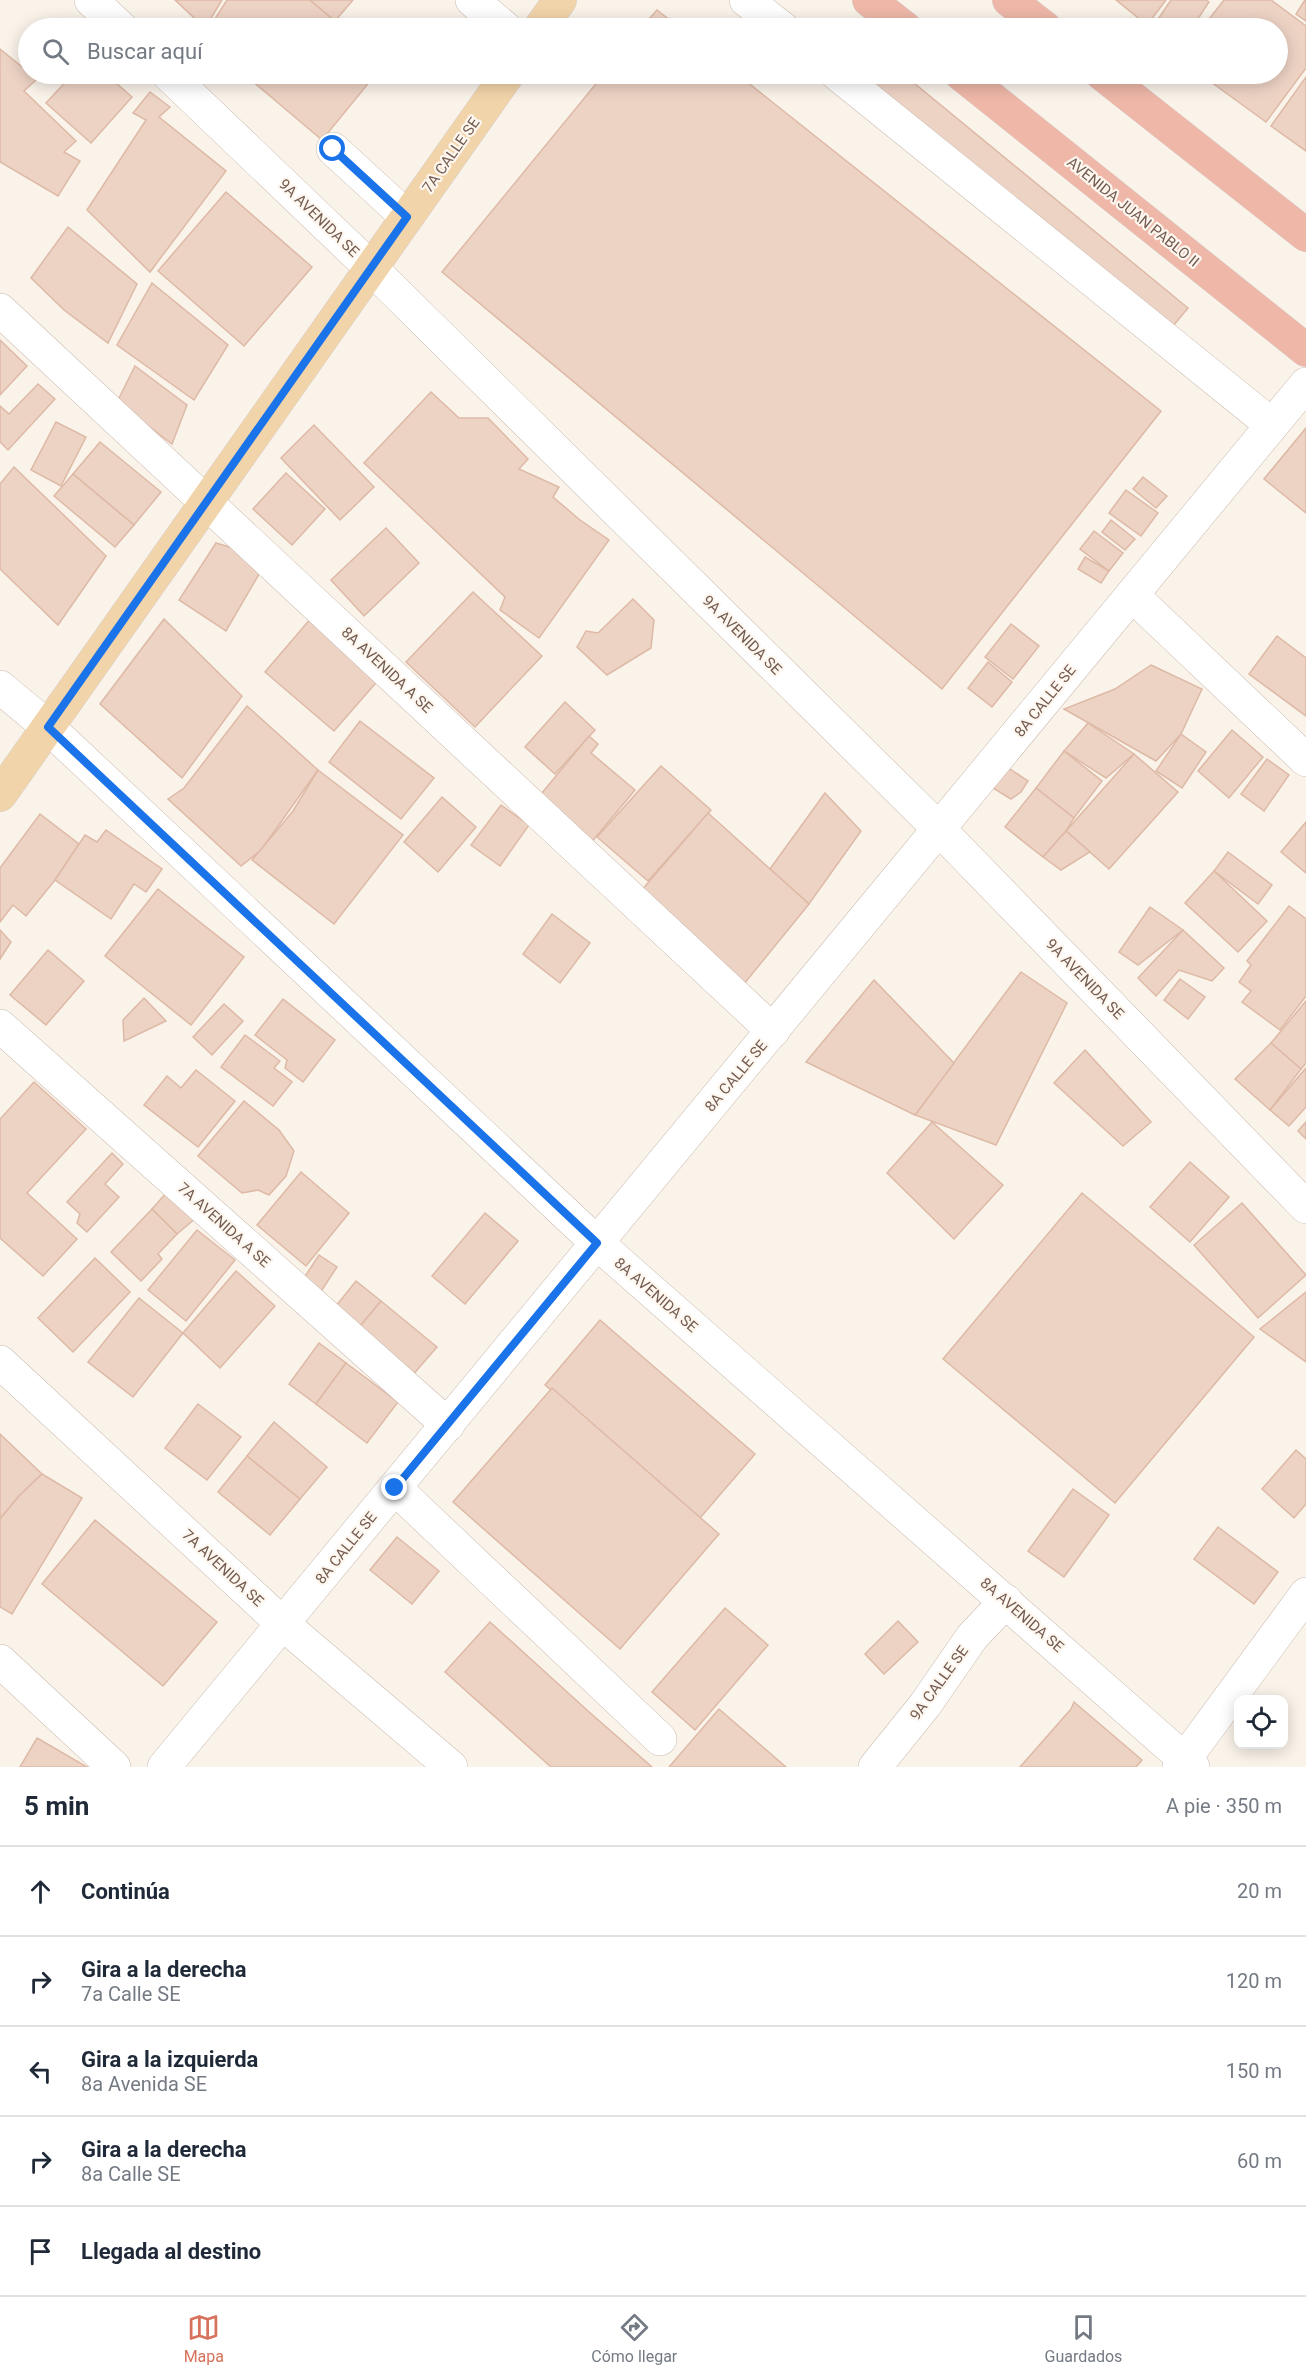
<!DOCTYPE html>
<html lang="es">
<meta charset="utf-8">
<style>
body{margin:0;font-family:Roboto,sans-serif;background:#f2f2f3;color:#1f2937}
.controls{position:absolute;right:18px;bottom:18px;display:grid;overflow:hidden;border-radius:12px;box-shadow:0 3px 15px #0003}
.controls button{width:54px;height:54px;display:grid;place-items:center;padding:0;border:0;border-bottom:2px solid #e0e1e3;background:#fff;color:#1f2937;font:30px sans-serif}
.stop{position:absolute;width:18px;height:18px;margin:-14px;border:4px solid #1a73e8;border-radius:50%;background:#fff}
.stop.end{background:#1a73e8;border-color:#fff;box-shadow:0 2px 6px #0008}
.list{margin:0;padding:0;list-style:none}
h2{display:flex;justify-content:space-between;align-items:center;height:78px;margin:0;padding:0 24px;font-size:26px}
h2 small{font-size:20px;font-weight:400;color:#747a83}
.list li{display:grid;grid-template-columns:39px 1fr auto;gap:18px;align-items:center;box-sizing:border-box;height:90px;padding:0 24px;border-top:2px solid #e0e1e3}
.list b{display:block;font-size:22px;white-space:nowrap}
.list p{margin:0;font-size:20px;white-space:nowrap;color:#747a83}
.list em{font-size:20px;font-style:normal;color:#747a83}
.icon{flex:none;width:33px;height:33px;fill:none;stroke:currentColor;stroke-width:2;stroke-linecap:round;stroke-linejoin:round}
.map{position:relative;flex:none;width:1306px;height:1767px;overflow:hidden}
.search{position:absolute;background:#fff;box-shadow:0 3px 15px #0003;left:18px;right:18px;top:18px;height:66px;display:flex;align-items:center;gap:15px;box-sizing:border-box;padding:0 21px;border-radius:33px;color:#747a83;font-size:22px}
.sheet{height:528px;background:#fff}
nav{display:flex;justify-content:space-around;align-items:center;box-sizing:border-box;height:84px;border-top:2px solid #e0e1e3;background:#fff;font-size:16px;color:#747a83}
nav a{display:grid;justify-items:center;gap:3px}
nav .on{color:#d7735c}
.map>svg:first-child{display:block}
</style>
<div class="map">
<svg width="1306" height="1767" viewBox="0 0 1306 1767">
<rect width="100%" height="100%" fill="#faf3ea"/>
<g fill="#edd3c4" stroke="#deb9a6" stroke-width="1.5">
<polygon points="175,0 222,0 205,28"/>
<polygon points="227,0 310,0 343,28 209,28"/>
<polygon points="310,0 353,0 335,21"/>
<polygon points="1116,0 1166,0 1147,25"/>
<polygon points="1171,0 1206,0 1209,2 1192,28 1152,28"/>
<polygon points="1224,0 1271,0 1306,26 1306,68 1266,122 1200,74 1278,74 1278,28 1202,28"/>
<polygon points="1305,0 1306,0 1306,21 1296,14"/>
<polygon points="657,10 680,28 641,28"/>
<polygon points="0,49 37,79 24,91 76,141 64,152 80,161 58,196 0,162"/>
<polygon points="73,74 106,74 132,97 91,143 46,103"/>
<polygon points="244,74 376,74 322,140"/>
<polygon points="604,74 737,74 1161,411 942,689 442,272"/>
<polygon points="853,74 903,74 1188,308 1168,332"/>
<polygon points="1306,77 1306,151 1271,126"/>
<polygon points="150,92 170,107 159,117 226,171 150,272 87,210 146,120 133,113"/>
<polygon points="226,192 312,267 244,346 158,271"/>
<polygon points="68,227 137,284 108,343 64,310 31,278"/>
<polygon points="152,283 228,345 194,400 117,345"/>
<polygon points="0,340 27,366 0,395"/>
<polygon points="135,366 187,405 172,444 117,402"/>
<polygon points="38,384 55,399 8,450 0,442 0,406 9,414"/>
<polygon points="431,392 459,418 488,418 528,459 519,469 559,487 553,497 580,520 609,540 539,638 500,610 505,597 364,463"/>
<polygon points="56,422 86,437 61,486 31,470"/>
<polygon points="314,425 374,487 340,520 281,458"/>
<polygon points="1306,428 1306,513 1264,479"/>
<polygon points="100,442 161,492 134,525 73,474"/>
<polygon points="14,467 106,556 58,625 0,569 0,484"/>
<polygon points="286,473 325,509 292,545 253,509"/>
<polygon points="73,474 134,525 115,547 54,496"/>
<polygon points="1143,477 1167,496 1156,508 1133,489"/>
<polygon points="1126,490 1158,513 1141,536 1109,513"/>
<polygon points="1111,520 1135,539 1125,550 1102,532"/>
<polygon points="386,528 419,563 364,616 331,580"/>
<polygon points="1094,531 1123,553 1109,571 1080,549"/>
<polygon points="216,543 233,548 259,574 226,631 179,600"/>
<polygon points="1085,557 1109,571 1101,583 1078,569"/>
<polygon points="473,592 542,656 475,727 406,662"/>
<polygon points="633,599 654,620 651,648 607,675 577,647 586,631 598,633"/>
<polygon points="312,617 381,677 334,731 265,672"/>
<polygon points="164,619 242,696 182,778 100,704"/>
<polygon points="1011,624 1039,646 1013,679 985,657"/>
<polygon points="1277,636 1306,658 1306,716 1249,674"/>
<polygon points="988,662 1012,682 992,707 968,688"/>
<polygon points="1151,665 1202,689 1181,734 1156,761 1064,709 1115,689"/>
<polygon points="565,702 595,730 555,774 525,747"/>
<polygon points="247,706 318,770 261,850 241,866 168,799 184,788"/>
<polygon points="360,721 434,778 401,819 329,762"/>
<polygon points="1088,723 1134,754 1106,778 1064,751"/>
<polygon points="1232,730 1263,757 1229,798 1198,771"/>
<polygon points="1181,734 1206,752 1182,788 1156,771"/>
<polygon points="589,736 598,744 591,753 635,790 590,844 537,799"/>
<polygon points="1064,751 1102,781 1074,818 1036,788"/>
<polygon points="1134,754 1178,792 1109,869 1066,831"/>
<polygon points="1267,759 1289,775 1264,811 1241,794"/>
<polygon points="661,766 711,810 648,881 597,837"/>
<polygon points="1007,767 1028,781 1021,792 1011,799 993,788"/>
<polygon points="318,770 403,835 334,924 252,860 293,811"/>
<polygon points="1036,788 1074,818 1066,831 1043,857 1005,827"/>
<polygon points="825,793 861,831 809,904 770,869"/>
<polygon points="442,797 476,827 438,872 404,842"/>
<polygon points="501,805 529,825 500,866 471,845"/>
<polygon points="708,813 809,904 744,984 641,891"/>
<polygon points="40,814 79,844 55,880 26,916 13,905 0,922 0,868"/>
<polygon points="1306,822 1306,873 1281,852"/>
<polygon points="106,830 162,869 146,892 134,884 111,919 55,880 85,835 97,842"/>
<polygon points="1066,831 1090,852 1061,870 1043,857"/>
<polygon points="1228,852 1272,885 1258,904 1214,871"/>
<polygon points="1214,871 1267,921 1238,952 1185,903"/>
<polygon points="158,889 244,957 191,1025 105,956"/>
<polygon points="1289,906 1306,919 1306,996 1280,1030 1242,1002 1251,991 1239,982 1251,965 1247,961"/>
<polygon points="1150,907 1183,930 1138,965 1119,952"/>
<polygon points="552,914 590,943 560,983 523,954"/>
<polygon points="0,930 11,942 0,959"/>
<polygon points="1183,930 1224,968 1212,981 1179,970 1156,996 1138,978"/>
<polygon points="48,950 84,981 46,1025 10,995"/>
<polygon points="1021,972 1067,1003 996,1145 915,1115"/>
<polygon points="1180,979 1205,997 1188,1019 1164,1000"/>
<polygon points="874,980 954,1063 915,1115 806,1062"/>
<polygon points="144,998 166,1021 124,1041 123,1020"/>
<polygon points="283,999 335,1040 303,1082 285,1068 287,1060 255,1035"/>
<polygon points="1306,1001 1306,1063 1301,1069 1271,1043"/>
<polygon points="224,1004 243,1021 212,1055 193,1037"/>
<polygon points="245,1035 280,1061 274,1068 292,1082 273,1106 221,1067"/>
<polygon points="1271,1043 1301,1069 1270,1110 1235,1079"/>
<polygon points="1085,1050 1151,1122 1123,1146 1054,1083"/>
<polygon points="1306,1068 1306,1107 1289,1126 1270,1110"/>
<polygon points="196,1070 235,1101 198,1147 144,1105 167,1076 181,1088"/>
<polygon points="34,1082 86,1129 27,1193 77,1239 43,1276 0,1238 0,1119"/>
<polygon points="244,1101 279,1130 294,1151 286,1176 269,1195 258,1190 242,1193 198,1156"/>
<polygon points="932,1122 1003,1185 954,1239 887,1173"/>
<polygon points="1306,1122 1306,1139 1298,1131"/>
<polygon points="112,1153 123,1164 105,1184 119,1197 87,1232 77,1223 80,1214 67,1202"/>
<polygon points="1190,1162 1229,1197 1190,1242 1150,1207"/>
<polygon points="301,1172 349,1213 306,1266 257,1225"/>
<polygon points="168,1191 197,1217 177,1234 152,1209"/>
<polygon points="1082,1193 1254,1337 1115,1503 943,1359"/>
<polygon points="1242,1203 1306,1275 1258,1318 1194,1245"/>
<polygon points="152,1209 177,1234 158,1254 162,1259 141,1281 111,1252"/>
<polygon points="485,1213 518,1241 465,1304 432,1276"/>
<polygon points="197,1230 235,1260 186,1321 148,1290"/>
<polygon points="319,1255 337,1267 318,1296 300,1284"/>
<polygon points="95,1258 130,1292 73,1352 38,1318"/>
<polygon points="236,1271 275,1306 220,1368 183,1333"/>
<polygon points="356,1281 381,1301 356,1331 332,1311"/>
<polygon points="1306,1292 1306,1362 1260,1329"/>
<polygon points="139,1298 183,1333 133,1397 88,1362"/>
<polygon points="381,1301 437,1347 411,1377 356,1331"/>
<polygon points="600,1320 755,1454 700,1518 545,1385"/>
<polygon points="319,1343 346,1363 316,1404 289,1384"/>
<polygon points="346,1363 398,1402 367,1443 316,1404"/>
<polygon points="552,1388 719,1534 620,1649 453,1502"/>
<polygon points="198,1404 241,1437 207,1480 165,1448"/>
<polygon points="274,1422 327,1467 300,1499 247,1456"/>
<polygon points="0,1434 42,1474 19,1496 0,1519"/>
<polygon points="1296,1450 1306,1459 1306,1504 1294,1518 1262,1489"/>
<polygon points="247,1456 300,1499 270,1535 218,1492"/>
<polygon points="42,1474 82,1498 12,1614 0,1607 0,1519 19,1496"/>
<polygon points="1073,1489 1109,1515 1064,1577 1028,1551"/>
<polygon points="95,1520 217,1622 163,1686 42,1584"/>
<polygon points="1218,1527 1278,1572 1254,1604 1194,1559"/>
<polygon points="397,1537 439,1571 412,1604 370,1570"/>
<polygon points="725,1608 768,1645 695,1730 652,1692"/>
<polygon points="898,1621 918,1642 884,1674 865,1654"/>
<polygon points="490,1622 588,1711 652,1767 551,1767 445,1672"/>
<polygon points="1074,1702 1142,1760 1136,1767 1020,1767 1071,1709"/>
<polygon points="719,1709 786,1767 669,1767"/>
<polygon points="37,1738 87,1767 20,1767"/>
</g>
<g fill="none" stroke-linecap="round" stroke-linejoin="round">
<g stroke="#ccbbb1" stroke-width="34">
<g id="minor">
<polyline points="91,0 121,28"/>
<polyline points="472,0 505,28"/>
<polyline points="746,0 782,28"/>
<polyline points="168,74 371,268 939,829 1306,1207"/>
<polyline points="837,74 1272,425"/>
<polyline points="333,149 407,217"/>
<polyline points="0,310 773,1031"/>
<polyline points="1132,595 1306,760"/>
<polyline points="0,687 48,727 597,1243 1193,1767"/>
<polyline points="0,1026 448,1425"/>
<polyline points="0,1362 283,1624 451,1767"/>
<polyline points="395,1488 660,1739"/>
<polyline points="0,1661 114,1767"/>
<polyline points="164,1767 1306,384"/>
<polyline points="875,1767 925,1705 972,1637 1006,1601"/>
<polyline points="1179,1767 1306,1594"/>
</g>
</g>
<g stroke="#d8d1ce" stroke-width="34">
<g id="major">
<polyline points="540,28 560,0"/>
<polyline points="0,795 508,74"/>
</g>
</g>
<g stroke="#d8d1ce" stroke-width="34">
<g id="highway">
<polyline points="869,0 905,28"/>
<polyline points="1009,0 1045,28"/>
<polyline points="961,74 1306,350"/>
<polyline points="1102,74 1306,235"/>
</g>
</g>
<use href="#minor" stroke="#fff" stroke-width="33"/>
<use href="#major" stroke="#f2d4aa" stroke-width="33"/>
<use href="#highway" stroke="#eeb7a8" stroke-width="33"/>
</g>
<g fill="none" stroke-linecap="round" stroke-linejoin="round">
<polyline stroke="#1a73e8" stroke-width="8" points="333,149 407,217 48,727 597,1243 395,1488"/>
</g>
<g text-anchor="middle" stroke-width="4.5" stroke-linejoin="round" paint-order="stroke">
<g font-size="15" fill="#735b50" stroke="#fdf7f0">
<text transform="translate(451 155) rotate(-55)" y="5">7A CALLE SE</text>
<text transform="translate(1133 212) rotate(39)" y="5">AVENIDA JUAN PABLO II</text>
<text transform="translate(319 218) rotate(44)" y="5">9A AVENIDA SE</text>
<text transform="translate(742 635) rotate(45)" y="5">9A AVENIDA SE</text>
<text transform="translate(387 670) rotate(43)" y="5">8A AVENIDA A SE</text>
<text transform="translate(1045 701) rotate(-51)" y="5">8A CALLE SE</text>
<text transform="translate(1085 979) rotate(46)" y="5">9A AVENIDA SE</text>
<text transform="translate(736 1076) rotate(-50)" y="5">8A CALLE SE</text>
<text transform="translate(224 1225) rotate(42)" y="5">7A AVENIDA A SE</text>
<text transform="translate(656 1295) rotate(41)" y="5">8A AVENIDA SE</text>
<text transform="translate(346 1548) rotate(-51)" y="5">8A CALLE SE</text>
<text transform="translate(223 1568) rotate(43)" y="5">7A AVENIDA SE</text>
<text transform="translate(1022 1615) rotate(41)" y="5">8A AVENIDA SE</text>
<text transform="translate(939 1683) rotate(-54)" y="5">9A CALLE SE</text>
</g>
</g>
</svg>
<div class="controls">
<button><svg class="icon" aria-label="locate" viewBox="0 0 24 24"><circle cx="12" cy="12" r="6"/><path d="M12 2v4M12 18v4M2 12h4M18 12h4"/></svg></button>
</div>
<div class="stop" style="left:333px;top:149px"></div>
<div class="stop end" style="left:395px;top:1488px"></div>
<div class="search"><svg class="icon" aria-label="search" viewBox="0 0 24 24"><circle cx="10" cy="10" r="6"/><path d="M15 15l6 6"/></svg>Buscar aquí</div>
</div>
<section class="sheet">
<h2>5 min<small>A pie · 350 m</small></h2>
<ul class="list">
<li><svg class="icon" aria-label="ahead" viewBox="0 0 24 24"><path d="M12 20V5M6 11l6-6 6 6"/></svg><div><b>Continúa</b></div><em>20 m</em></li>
<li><svg class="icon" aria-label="right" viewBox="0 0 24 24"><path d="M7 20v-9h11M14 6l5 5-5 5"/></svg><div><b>Gira a la derecha</b><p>7a Calle SE</p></div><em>120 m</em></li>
<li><svg class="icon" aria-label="left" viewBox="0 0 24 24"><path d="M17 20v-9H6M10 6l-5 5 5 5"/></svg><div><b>Gira a la izquierda</b><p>8a Avenida SE</p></div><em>150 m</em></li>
<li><svg class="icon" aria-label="right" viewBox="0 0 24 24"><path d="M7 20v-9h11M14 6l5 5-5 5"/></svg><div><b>Gira a la derecha</b><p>8a Calle SE</p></div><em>60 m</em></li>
<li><svg class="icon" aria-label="arrive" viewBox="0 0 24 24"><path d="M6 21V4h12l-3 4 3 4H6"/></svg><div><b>Llegada al destino</b></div></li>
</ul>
</section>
<nav>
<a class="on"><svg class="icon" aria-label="map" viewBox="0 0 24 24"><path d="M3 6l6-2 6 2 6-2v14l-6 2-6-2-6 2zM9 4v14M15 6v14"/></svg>Mapa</a>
<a><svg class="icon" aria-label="directions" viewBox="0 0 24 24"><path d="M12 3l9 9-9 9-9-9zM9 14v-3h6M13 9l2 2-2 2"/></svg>Cómo llegar</a>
<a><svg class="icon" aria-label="saved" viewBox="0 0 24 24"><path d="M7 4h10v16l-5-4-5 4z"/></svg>Guardados</a>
</nav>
